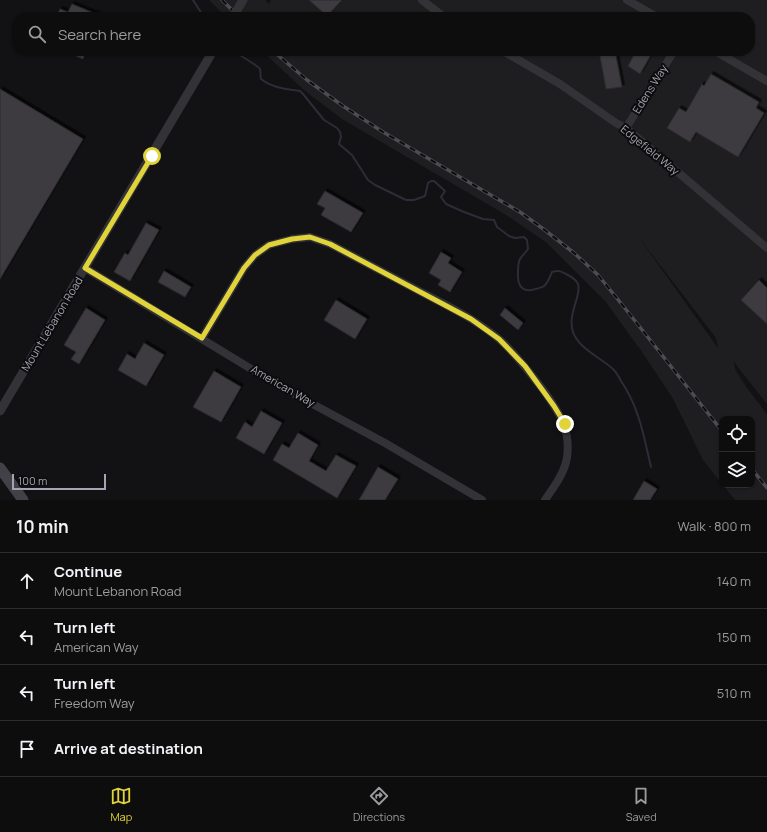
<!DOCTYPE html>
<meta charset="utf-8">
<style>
body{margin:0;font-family:Manrope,sans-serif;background:#1c1b1c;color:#f1f3f6}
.controls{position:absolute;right:12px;bottom:12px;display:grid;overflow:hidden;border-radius:8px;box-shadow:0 1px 3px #0004}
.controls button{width:36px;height:36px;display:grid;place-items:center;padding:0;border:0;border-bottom:1px solid #2e2d2e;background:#0e0d0e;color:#f1f3f6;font:20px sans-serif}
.scale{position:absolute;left:12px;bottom:10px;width:94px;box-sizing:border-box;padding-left:4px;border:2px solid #a4a4b2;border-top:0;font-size:11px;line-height:14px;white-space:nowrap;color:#a4a4b2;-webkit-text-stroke:3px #0d0c0d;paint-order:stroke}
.stop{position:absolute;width:12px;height:12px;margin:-9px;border:3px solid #e1d43a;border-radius:50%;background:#fff}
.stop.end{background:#e1d43a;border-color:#fff;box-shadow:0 1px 4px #0008}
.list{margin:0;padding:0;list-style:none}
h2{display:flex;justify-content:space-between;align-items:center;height:52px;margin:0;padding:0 16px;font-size:17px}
h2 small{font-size:13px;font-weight:400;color:#9b9c9e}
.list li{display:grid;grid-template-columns:26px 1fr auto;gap:12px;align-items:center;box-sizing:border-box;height:56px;padding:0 16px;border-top:1px solid #2e2d2e}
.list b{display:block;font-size:15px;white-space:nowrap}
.list p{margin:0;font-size:13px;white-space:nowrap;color:#9b9c9e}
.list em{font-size:13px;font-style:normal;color:#9b9c9e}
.icon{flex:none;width:22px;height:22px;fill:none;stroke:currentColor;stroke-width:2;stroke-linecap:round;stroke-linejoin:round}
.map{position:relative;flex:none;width:767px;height:500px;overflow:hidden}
.search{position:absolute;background:#0e0d0e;box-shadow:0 1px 3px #0004;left:12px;right:12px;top:12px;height:44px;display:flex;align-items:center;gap:10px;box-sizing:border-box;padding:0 14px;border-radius:16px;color:#9b9c9e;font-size:15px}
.sheet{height:276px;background:#0e0d0e}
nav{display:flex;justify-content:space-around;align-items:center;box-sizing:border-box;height:56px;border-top:1px solid #2e2d2e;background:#0e0d0e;font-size:11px;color:#9b9c9e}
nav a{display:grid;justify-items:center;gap:2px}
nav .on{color:#e1d43a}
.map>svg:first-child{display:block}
</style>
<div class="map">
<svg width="767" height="500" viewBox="0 0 767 500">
<defs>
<filter id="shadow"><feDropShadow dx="2.5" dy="-2.5" stdDeviation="0" flood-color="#0009"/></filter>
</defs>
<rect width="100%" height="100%" fill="#121113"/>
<path fill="#1e1d1f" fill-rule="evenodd" d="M209,0h56l4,4 2,-4h496v404l-34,-43 3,10 11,17 20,26v86h-32l-12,-15h29v-66h-30v65l-19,-24 -31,-63 -30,-45 -37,-51 -58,-58 -41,-28 -164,-96 -37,-28 -43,-40h58l3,2 -2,-2h429v-34h-467l-3,-3 2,3h-56zM640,239l76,99 2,11v-1z"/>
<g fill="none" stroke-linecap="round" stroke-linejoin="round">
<g stroke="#2b2e37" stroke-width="2">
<polyline points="193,0 204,17"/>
<path d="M233,51c5,3 26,16 27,18 1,3 0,7 1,10 11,9 26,10 39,12l3,3 21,26 13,8 3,4 1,5 -2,7 13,11 16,25 7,5 31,15h8l11,-4 3,-13 3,-2h3l11,10 -4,6 5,7 18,8 19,7 11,1 3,7 12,9 6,2 9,-1 3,3 1,9c-3,4 -6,7 -8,10 -2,4 -2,8 -2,13 -1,10 2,20 14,18 4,-1 9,-2 12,-4 4,-3 6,-9 8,-14 6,-2 9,-1 14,2 4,2 10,5 12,10 4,11 -11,30 -5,48 6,17 27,25 40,37 3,3 6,8 8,12 18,26 23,56 30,86"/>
</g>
</g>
<g fill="#3c3b3f" stroke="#2c2b2e" filter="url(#shadow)">
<polygon points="309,0 342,0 327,16"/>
<polygon points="72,4 103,17 56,17 60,9 68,12"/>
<polygon points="64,51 86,51 83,59"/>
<polygon points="599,51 615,51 622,87 606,89"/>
<polygon points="636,51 653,51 640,74 628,66"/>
<polygon points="711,74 759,102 756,108 764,113 738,157 696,132 690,142 667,128 679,108 686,112 702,84 704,86"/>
<polygon points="0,89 83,139 0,279"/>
<polygon points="325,191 363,213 351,232 321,215 325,208 317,204"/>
<polygon points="146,223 159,230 130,281 114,272 125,253 128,255"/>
<polygon points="441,252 451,258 448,263 462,272 450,292 438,285 441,280 429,273"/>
<polygon points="164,271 191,287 185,297 158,282"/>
<polygon points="759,280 767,288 767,324 741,300"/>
<polygon points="336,300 367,319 355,339 324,320"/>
<polygon points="86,308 105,320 79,364 71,359 76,352 64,345"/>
<polygon points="505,308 523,323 518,330 500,315"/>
<polygon points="144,343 164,355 146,386 118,370 127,354 135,359"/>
<polygon points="214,371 241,387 221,422 193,407"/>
<polygon points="261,411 282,423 264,454 236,438 245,422 252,427"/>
<polygon points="298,433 318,445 309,461 326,471 336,455 356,466 337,498 273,460 282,444 289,448"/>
<polygon points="378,467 398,479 385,500 359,500"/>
<polygon points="644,481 657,489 650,500 633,500"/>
</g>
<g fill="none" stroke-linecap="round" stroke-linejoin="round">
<g stroke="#333337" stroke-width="8">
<polyline points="422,0 444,17"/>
<polyline points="627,0 657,17"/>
<polyline points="503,51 560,84 616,123 626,128 767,248"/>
<polyline points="715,51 767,81"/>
<polyline points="626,128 674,51"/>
<polyline points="85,268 281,387 385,443 482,500"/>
<path d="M202,338l42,-70 11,-13 14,-10 23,-6 18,-2 20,7c30,16 61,32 91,48 27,14 54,27 78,47 17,15 31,34 45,52 15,21 27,39 23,66 -2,16 -14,31 -22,43"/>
</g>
<polyline stroke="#333337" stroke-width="9" points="0,411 213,51"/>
<polyline stroke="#414147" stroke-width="11" points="0,468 23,500"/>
<g stroke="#4c4c52" stroke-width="3.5">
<g id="rail">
<polyline points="222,0 239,17"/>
<polyline points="273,51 307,80 343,106 383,132 520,212 546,231 574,253 598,275 624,307 722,431"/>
<polyline points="752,469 767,488"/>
</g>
</g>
<use href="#rail" stroke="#0d0c0d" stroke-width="2" stroke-dasharray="6" stroke-linecap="butt"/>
<polyline stroke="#333337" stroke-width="9" points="233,17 243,0"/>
</g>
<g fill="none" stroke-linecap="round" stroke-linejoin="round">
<polyline stroke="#e1d43a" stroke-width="5" points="152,156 85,268 202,338 244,268 255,255 269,245 292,239 310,237 330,244 471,319 499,339 525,366 554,406 565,424"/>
</g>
<g text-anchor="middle" stroke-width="4" stroke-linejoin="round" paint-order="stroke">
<g font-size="11" fill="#a4a4b2" stroke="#0d0c0d">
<text transform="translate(650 89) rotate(-58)" y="4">Edens Way</text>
<text transform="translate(650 150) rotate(39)" y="4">Edgefield Way</text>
<text transform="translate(52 324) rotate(-59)" y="4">Mount Lebanon Road</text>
<text transform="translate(283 386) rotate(30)" y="4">American Way</text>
</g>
</g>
</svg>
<div class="controls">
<button><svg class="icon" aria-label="locate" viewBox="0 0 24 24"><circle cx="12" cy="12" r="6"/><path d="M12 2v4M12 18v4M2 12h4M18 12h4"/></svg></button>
<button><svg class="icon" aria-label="layers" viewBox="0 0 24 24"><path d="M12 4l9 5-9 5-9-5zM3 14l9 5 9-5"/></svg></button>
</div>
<div class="scale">100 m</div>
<div class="stop" style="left:152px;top:156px"></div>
<div class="stop end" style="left:565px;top:424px"></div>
<div class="search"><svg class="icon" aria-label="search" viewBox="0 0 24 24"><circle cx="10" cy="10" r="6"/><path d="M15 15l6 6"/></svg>Search here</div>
</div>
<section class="sheet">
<h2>10 min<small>Walk · 800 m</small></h2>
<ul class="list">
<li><svg class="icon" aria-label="ahead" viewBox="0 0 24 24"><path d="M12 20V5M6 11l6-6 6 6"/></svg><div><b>Continue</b><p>Mount Lebanon Road</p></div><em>140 m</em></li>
<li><svg class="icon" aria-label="left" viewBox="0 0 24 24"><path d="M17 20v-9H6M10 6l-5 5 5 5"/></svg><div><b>Turn left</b><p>American Way</p></div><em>150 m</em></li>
<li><svg class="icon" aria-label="left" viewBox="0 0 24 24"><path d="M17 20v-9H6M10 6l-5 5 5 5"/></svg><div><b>Turn left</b><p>Freedom Way</p></div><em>510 m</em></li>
<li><svg class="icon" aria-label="arrive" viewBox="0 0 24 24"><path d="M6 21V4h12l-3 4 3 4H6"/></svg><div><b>Arrive at destination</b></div></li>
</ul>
</section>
<nav>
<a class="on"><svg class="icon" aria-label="map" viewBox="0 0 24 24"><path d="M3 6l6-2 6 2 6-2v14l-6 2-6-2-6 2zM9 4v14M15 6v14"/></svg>Map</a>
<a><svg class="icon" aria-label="directions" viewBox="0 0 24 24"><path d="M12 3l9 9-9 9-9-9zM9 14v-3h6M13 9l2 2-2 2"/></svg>Directions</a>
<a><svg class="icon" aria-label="saved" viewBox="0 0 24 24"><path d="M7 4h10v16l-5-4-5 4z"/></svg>Saved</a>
</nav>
